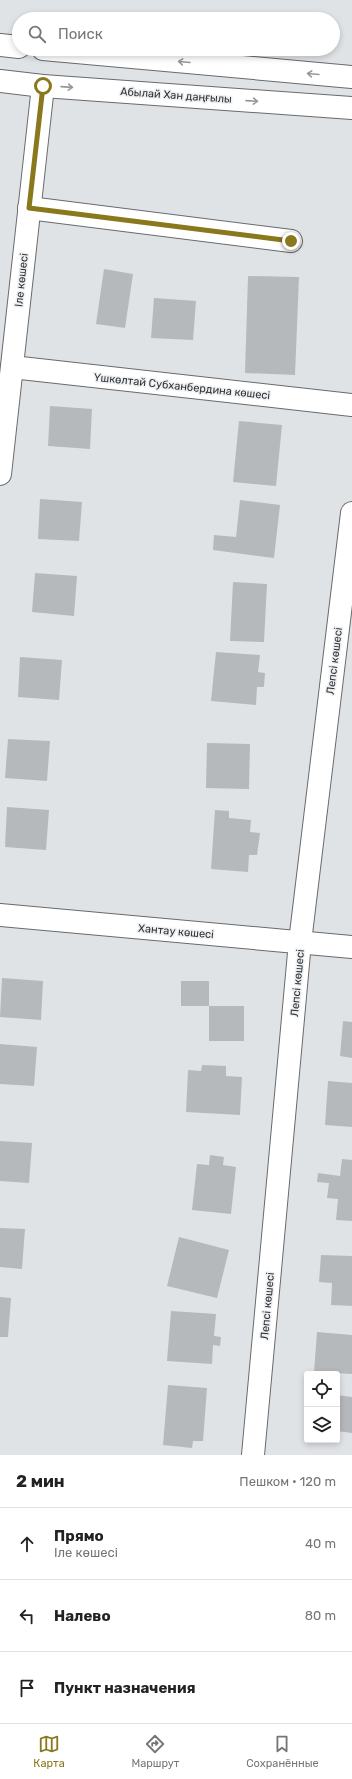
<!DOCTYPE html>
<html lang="ru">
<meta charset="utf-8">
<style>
body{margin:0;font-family:Rubik,sans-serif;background:#f2f2f2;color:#222}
.controls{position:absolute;right:12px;bottom:12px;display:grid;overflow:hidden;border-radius:4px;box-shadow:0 2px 6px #0003}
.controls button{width:36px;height:36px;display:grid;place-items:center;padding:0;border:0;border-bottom:1px solid #e0e0e0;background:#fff;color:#222;font:20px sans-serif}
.stop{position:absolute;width:12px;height:12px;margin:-9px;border:3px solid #8a781c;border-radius:50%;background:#fff}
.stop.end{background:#8a781c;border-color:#fff;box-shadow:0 1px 4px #0008}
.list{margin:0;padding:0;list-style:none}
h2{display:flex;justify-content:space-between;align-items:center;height:52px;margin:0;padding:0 16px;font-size:17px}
h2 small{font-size:13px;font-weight:400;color:#767676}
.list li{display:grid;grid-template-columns:26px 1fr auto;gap:12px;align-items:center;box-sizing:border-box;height:72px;padding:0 16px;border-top:1px solid #e0e0e0}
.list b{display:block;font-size:15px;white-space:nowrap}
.list p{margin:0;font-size:13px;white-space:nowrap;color:#767676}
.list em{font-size:13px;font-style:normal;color:#767676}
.icon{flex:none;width:22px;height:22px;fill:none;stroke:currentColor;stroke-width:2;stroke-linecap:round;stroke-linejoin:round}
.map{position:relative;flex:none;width:352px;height:1455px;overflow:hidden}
.search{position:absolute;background:#fff;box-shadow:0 2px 6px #0003;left:12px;right:12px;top:12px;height:44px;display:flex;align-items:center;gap:10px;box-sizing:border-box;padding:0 14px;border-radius:22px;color:#767676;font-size:15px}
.sheet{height:268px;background:#fff}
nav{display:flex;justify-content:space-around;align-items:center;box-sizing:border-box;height:56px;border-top:1px solid #e0e0e0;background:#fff;font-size:11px;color:#767676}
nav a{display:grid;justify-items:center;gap:2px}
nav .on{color:#8a781c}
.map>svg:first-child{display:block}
</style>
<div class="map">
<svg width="352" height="1455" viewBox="0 0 352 1455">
<rect width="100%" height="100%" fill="#e0e3e6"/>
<g fill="#b6b9bc">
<polygon points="104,269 133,274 125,328 96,324"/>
<polygon points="248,276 299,277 295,375 245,373"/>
<polygon points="154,298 196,301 193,340 151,338"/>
<polygon points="50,406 92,409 90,449 48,446"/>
<polygon points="239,421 282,425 276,486 233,482"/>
<polygon points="40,499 82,502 79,541 38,539"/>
<polygon points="240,500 280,505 274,558 213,550 214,535 236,537"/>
<polygon points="35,573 77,576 74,616 32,612"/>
<polygon points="233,582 267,584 264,642 230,641"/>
<polygon points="216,652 260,655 258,672 265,673 264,687 257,687 256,705 211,701"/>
<polygon points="20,657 62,660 59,700 18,697"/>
<polygon points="8,739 50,741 47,781 5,778"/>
<polygon points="207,743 250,744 249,789 206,788"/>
<polygon points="7,807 49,810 46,850 5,847"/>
<polygon points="215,810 229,811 229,818 251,820 250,832 260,833 257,855 249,855 248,872 211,869"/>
<polygon points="2,978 43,981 41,1020 0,1017"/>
<rect x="181" y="981" width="28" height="25"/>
<rect x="209" y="1006" width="35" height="35"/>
<polygon points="343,1021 352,1022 352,1058 340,1056"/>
<polygon points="0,1044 37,1047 34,1086 0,1084"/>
<polygon points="202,1065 226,1066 226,1076 242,1077 240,1115 186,1112 188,1070 201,1071"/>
<polygon points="328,1081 352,1083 352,1127 325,1125"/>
<polygon points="0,1141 32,1143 29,1183 0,1181"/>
<polygon points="210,1155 224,1157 223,1165 236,1167 231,1214 192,1210 197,1164 209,1165"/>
<polygon points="342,1159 352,1160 352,1221 336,1220 338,1199 327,1198 329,1183 317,1182 318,1173 340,1176"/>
<polygon points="0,1228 25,1229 22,1269 0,1267"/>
<polygon points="179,1237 229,1250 217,1298 167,1286"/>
<polygon points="321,1255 352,1256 352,1306 331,1305 332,1283 319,1282"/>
<polygon points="0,1297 11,1298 8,1337 0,1337"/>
<polygon points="171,1311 216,1314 214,1336 221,1337 220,1346 213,1345 212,1364 167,1361"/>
<polygon points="317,1332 352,1335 352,1374 314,1372"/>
<polygon points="168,1385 207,1388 203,1441 193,1441 192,1448 163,1445"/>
<polygon points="337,1395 352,1397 352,1433 337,1431"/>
</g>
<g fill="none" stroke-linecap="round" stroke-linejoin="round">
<g stroke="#686a6d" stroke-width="24">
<g id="minor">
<polyline points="29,208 291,241"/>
<polyline points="12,367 352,405"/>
<polyline points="0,474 43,86"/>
<polyline points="0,915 352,947"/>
<polyline points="253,1455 300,942 352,513"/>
</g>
</g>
<g stroke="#686a6d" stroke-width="24">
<g id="primary">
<polyline points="0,45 19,47"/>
<polyline points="43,49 352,77"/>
<polyline points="0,81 43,86 352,108"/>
</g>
</g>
<use href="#minor" stroke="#fff" stroke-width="22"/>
<use href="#primary" stroke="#fff" stroke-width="22"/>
</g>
<defs><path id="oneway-shaft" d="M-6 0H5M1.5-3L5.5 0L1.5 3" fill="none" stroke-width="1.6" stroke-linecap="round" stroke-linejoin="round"/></defs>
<g stroke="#989898">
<use href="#oneway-shaft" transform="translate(184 62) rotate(-175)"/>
<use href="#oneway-shaft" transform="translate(313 74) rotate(-175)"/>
<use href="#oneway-shaft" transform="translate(67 87) rotate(4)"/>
<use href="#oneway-shaft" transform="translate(252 101) rotate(4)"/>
</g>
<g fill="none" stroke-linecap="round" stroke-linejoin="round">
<polyline stroke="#8a781c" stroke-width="5" points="43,86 29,208 291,241"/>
</g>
<g text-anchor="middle" stroke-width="3" stroke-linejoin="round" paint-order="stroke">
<g font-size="11" fill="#303132" stroke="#edf0f3">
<text transform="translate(176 95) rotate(4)" y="4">Абылай Хан даңғылы</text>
<text transform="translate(21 280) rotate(-84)" y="4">Іле көшесі</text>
<text transform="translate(182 386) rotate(6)" y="4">Үшкөлтай Субханбердина көшесі</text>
<text transform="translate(334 661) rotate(-83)" y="4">Лепсі көшесі</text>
<text transform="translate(176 931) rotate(5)" y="4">Хантау көшесі</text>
<text transform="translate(297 983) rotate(-85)" y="4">Лепсі көшесі</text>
<text transform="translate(267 1306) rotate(-85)" y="4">Лепсі көшесі</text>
</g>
</g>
</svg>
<div class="controls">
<button><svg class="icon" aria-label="locate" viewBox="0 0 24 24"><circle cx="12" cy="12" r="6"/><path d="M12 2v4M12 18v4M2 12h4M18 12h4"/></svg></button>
<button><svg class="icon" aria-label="layers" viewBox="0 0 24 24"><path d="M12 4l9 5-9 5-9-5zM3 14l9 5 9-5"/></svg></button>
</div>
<div class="stop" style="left:43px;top:86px"></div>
<div class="stop end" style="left:291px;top:241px"></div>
<div class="search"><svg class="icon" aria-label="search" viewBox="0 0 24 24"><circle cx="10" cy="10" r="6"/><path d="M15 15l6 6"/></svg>Поиск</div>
</div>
<section class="sheet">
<h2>2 мин<small>Пешком · 120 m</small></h2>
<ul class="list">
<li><svg class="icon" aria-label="ahead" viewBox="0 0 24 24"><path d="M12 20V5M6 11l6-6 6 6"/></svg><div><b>Прямо</b><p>Іле көшесі</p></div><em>40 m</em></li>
<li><svg class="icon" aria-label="left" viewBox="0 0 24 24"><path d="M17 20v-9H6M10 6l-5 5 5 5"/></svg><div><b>Налево</b></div><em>80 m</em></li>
<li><svg class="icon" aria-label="arrive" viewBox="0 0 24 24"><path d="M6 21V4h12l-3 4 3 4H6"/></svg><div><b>Пункт назначения</b></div></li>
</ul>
</section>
<nav>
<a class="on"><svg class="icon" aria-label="map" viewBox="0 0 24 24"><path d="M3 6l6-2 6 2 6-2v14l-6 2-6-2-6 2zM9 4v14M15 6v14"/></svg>Карта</a>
<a><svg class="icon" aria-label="directions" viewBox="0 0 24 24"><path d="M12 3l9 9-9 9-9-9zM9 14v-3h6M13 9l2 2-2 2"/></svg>Маршрут</a>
<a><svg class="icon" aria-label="saved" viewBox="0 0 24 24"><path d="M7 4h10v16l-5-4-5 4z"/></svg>Сохранённые</a>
</nav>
